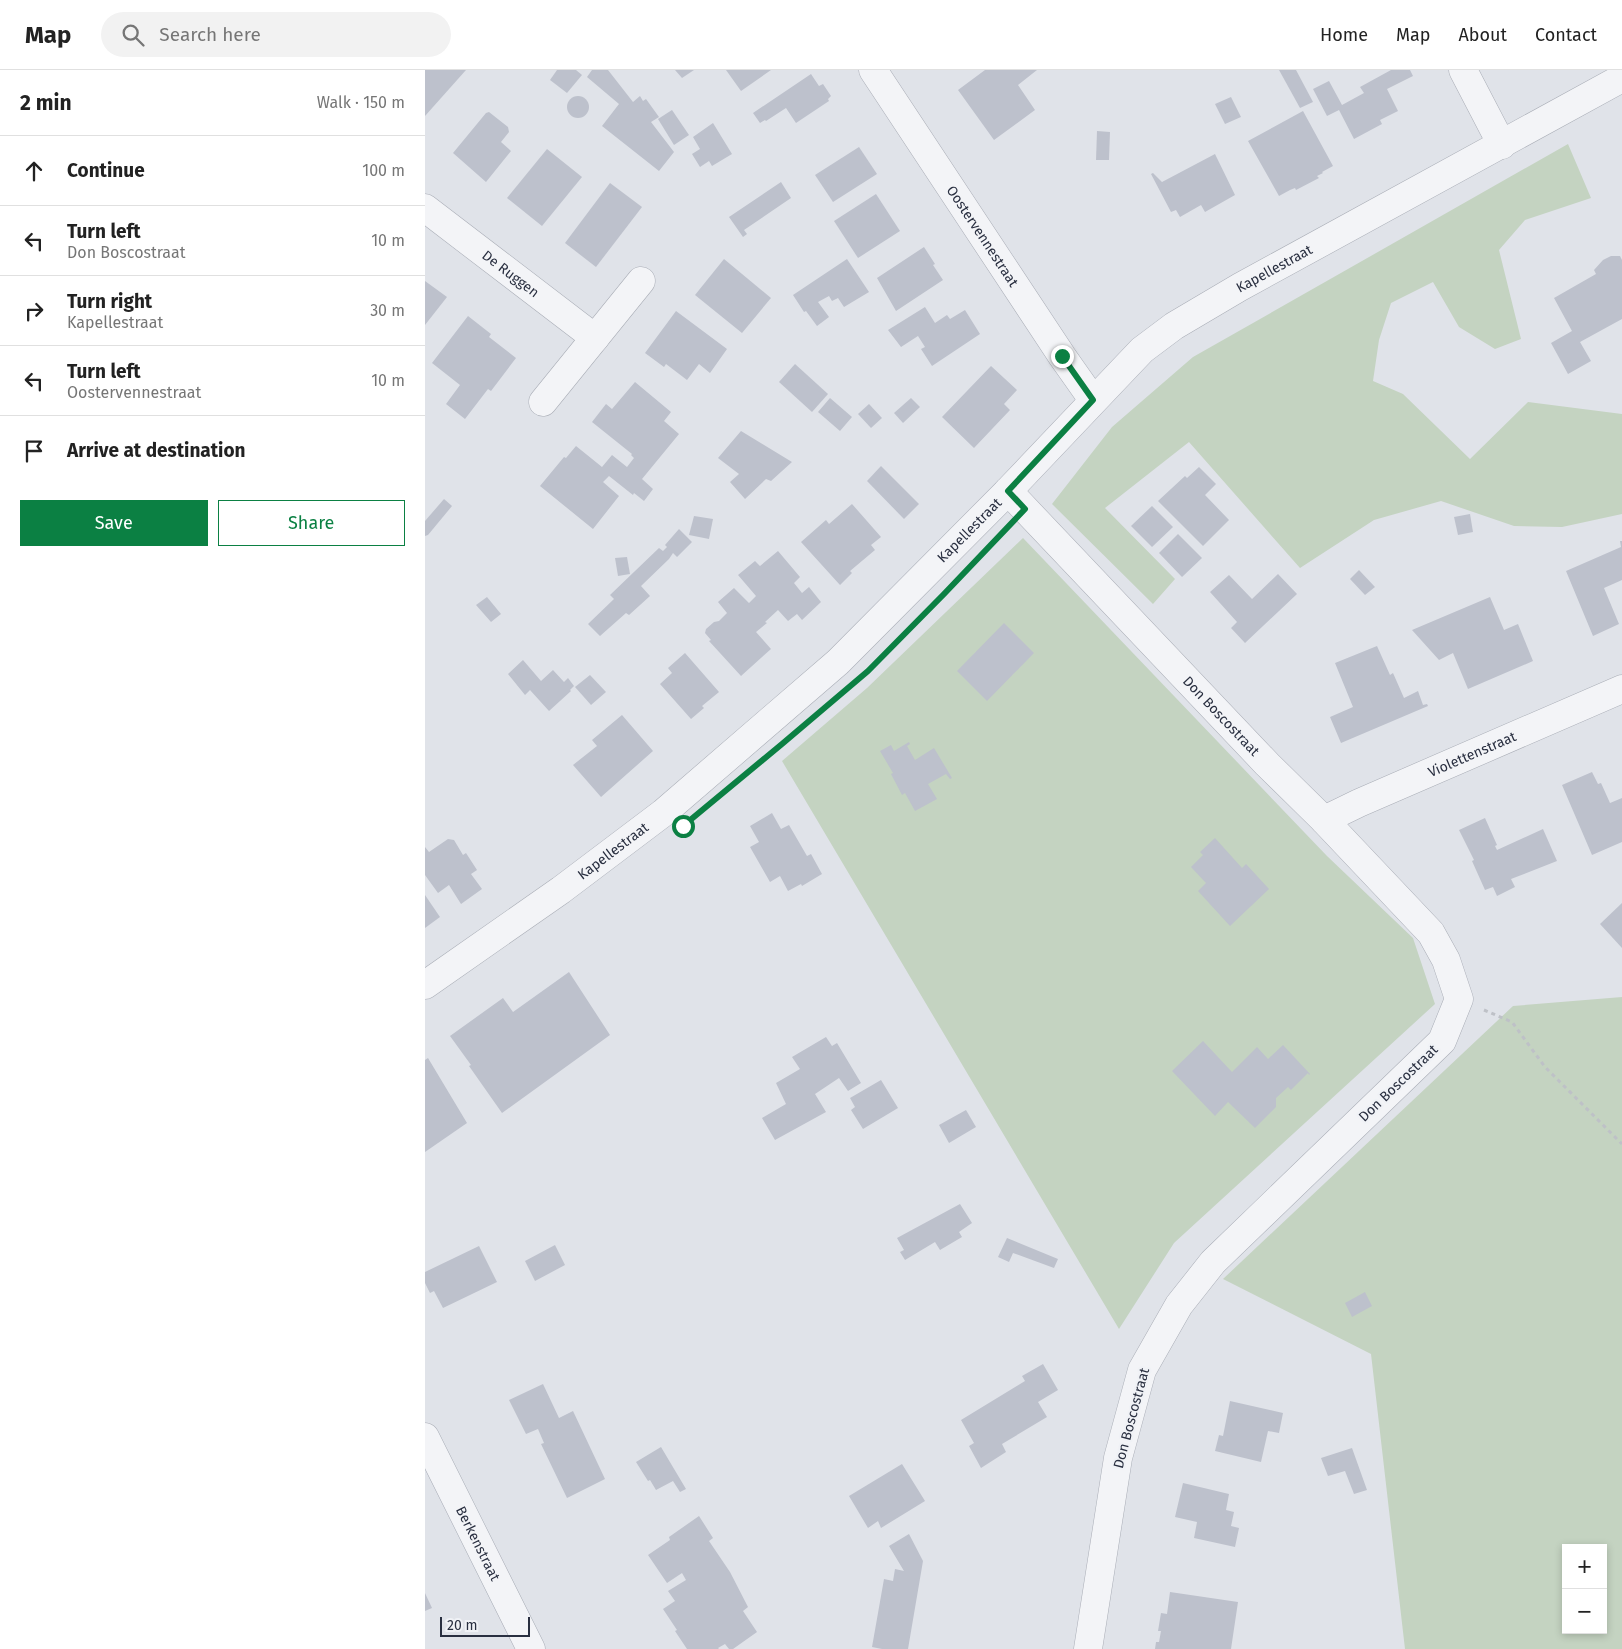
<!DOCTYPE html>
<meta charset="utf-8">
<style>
body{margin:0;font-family:"Fira Sans",sans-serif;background:#f2f2f2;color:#222}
.controls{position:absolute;right:15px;bottom:15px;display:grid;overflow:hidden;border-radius:0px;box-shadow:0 2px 8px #0003}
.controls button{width:45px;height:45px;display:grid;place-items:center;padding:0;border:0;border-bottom:1px solid #e0e0e0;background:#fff;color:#222;font:25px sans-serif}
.scale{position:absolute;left:15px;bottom:12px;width:90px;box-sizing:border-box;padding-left:5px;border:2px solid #292f40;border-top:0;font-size:14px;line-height:18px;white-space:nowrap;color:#292f40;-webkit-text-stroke:4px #f0f2f6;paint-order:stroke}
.stop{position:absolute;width:15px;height:15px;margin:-11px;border:4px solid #0b8043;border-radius:50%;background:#fff}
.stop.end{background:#0b8043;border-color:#fff;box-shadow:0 1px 5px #0008}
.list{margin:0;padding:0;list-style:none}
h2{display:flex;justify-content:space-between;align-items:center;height:65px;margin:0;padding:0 20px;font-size:21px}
h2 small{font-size:16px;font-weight:400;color:#767676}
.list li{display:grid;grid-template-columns:32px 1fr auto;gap:15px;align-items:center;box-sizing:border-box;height:70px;padding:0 20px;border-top:1px solid #e0e0e0}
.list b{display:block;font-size:19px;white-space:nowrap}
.list p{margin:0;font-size:16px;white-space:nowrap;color:#767676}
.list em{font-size:16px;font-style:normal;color:#767676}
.actions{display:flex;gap:10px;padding:15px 20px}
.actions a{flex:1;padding:11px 0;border:1px solid #0b8043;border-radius:0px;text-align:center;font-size:18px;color:#0b8043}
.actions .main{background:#0b8043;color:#fff}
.icon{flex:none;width:28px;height:28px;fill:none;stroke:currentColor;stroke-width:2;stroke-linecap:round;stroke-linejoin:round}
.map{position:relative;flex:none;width:1197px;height:1579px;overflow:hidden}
header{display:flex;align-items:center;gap:30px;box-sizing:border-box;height:70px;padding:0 25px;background:#fff;border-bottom:1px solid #e0e0e0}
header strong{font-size:24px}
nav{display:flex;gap:28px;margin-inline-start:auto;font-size:18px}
.search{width:350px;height:45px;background:#f2f2f2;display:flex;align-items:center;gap:12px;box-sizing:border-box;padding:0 18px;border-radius:28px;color:#767676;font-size:19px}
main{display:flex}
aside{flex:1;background:#fff}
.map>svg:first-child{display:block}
</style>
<header>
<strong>Map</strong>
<div class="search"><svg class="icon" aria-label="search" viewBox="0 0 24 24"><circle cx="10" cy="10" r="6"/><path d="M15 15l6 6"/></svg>Search here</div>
<nav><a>Home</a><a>Map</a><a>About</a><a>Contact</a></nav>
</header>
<main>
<aside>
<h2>2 min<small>Walk · 150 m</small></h2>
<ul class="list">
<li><svg class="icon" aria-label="ahead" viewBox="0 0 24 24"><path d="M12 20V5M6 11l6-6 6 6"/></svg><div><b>Continue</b></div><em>100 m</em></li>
<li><svg class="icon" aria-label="left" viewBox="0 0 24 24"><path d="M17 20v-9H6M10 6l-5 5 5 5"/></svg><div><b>Turn left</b><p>Don Boscostraat</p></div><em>10 m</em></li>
<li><svg class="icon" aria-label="right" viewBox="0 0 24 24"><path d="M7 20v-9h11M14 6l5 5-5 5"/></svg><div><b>Turn right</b><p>Kapellestraat</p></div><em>30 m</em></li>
<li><svg class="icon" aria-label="left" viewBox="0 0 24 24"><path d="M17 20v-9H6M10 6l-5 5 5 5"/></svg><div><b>Turn left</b><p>Oostervennestraat</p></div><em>10 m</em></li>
<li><svg class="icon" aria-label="arrive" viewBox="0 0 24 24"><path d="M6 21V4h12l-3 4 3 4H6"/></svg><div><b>Arrive at destination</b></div></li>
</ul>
<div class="actions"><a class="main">Save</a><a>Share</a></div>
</aside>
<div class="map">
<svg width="1197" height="1579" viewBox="0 0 1197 1579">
<rect width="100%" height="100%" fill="#e0e3e9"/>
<g fill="#c4d3c1" fill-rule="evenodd">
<polygon points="1143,74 1166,128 1100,150 1074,180 1096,269 1070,279 1034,257 1008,212 966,233 954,270 948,311 978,324 1045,389 1103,332 1197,344 1197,444 1137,457 1089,456 1016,431 949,450 875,498 764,372 680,438 750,509 728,534 627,434 687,357 768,287"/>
<polygon points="598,468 902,786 988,868 1010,934 749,1173 694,1259 357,691 442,618"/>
<path d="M1197,927v652h-217l-34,-295 -148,-75 290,-273zM1141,1478h37v82h-37z"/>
</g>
<g fill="#bdc1cc">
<polygon points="0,0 41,0 0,46"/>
<polygon points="132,0 151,0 157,5 142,23 125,10"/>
<polygon points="167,0 183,0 208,32 215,26 218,31 221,29 234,47 226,52 249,82 234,101 177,56 194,34 162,7"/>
<polygon points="250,0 269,0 257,8"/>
<polygon points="301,0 346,0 316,21"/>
<polygon points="560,0 612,0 593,15 610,40 569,70 533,20"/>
<polygon points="854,0 871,0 888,32 875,38"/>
<polygon points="966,0 985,0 988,6 962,19 973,41 955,50 957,54 929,69 914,40 902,46 888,19 904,11 917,35 939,23 935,17"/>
<polygon points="386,4 394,16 398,14 406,26 403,29 404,31 371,53 361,38 341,51 340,50 335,53 328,43"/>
<circle cx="153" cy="37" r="11"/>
<polygon points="806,27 816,47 800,54 790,34"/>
<polygon points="247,40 264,65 249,75 233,49"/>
<polygon points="878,41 908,96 897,102 898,103 892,106 894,108 871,120 870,118 865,120 854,126 823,71"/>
<polygon points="64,42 83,57 84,62 76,72 86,81 61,112 28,83 61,43"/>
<polygon points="288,53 307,84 287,96 284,91 275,97 267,84 275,79 268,67"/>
<polygon points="672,61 685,62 684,90 671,90"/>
<polygon points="434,77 452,104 408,132 390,105"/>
<polygon points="122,79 157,107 117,156 82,128"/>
<polygon points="790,84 810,125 780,142 776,135 755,147 751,140 746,142 726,104 728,103 737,112"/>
<polygon points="356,112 366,128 319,160 322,164 318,167 304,147"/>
<polygon points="185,113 217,137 171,197 140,173"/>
<polygon points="451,124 475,161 433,188 409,151"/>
<polygon points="499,177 510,194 508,195 518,210 471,241 452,208"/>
<polygon points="1186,186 1195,186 1197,190 1197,249 1155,272 1166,291 1143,304 1126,273 1147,261 1129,228 1171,204 1169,200 1178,190"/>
<polygon points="299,189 346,228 317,263 270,225"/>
<polygon points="422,189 444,222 419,237 413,228 407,231 404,226 393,232 404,247 392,256 381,241 379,242 368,225"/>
<polygon points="0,211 22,227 0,255"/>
<polygon points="500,237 510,253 522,245 525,249 540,240 555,264 507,296 496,279 500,277 493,266 476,277 463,260"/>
<polygon points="251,241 302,279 285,303 274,294 262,310 241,294 239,297 220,283"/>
<polygon points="43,246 66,264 64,267 91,288 66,321 63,319 40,349 21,334 35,315 7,293"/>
<polygon points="370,294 403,324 387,342 354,312"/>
<polygon points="566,296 592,320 579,334 585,340 549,378 517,347"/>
<polygon points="210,312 246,342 239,351 254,364 217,409 228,419 219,431 209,423 208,425 184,406 178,412 194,426 168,459 115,416 139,387 141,388 151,376 177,397 187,385 202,397 209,388 206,385 207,384 167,352 181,334 187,339"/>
<polygon points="405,328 427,347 415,361 393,342"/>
<polygon points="486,328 495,337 478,353 469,343"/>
<polygon points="444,334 457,348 446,358 433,344"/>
<polygon points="316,361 367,392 346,411 341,409 320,429 305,412 314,404 293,388"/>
<polygon points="456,396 494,434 479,449 442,411"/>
<polygon points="774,397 791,414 780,425 804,450 778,476 733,431 760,406 762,408"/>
<polygon points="19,429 27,436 3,465 0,466 0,451"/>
<polygon points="427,434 456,467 446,475 450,480 425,501 427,503 415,515 376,472 401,450 404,454"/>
<polygon points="727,436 748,457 727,477 706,456"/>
<polygon points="1045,444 1048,462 1033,465 1029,447"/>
<polygon points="269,446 288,449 284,469 264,465"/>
<polygon points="254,459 267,472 252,487 248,483 244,489 216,516 225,526 204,545 201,543 175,566 163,554 189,529 185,525 234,478 238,481 242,477 240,475"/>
<polygon points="753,464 777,488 757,507 734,483"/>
<polygon points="1195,471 1197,471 1197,510 1179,518 1194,554 1168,566 1141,501 1196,477"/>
<polygon points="353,481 375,507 369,513 377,523 384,517 396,532 377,550 372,544 363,551 353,540 340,552 342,553 331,562 346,579 316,606 284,571 286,570 280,563 281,559 289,552 294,551 302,543 293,532 309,518 324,533 331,526 313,505 330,491 335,496"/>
<polygon points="202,487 205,504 193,506 190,488"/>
<polygon points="934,500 950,517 940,525 925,509"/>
<polygon points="853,504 872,524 820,573 806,558 812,552 785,522 804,505 827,529"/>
<polygon points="62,527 76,544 66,552 51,535"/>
<polygon points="1065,527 1079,560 1093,554 1108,591 1043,619 1028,583 1014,590 987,560"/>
<polygon points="579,553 609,583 562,631 532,601"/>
<polygon points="952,576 965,605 968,603 979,628 993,621 998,635 1002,634 1003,636 916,673 905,647 928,637 910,593"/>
<polygon points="260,583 294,622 277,636 279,638 266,649 235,614 247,603 243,598"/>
<polygon points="98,590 116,611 128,600 139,612 143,608 149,616 145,620 146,621 124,641 105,620 100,625 83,604"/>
<polygon points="165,605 181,622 166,635 150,617"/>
<polygon points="197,645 228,681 176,727 148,695 172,676 167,670"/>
<polygon points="484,672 485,674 482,676 490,690 509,678 527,708 525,709 521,704 503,714 512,729 490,741 480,723 477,725 466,704 468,703 455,681 466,675 469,681"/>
<polygon points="1167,702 1173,714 1176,713 1185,733 1197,728 1197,772 1167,785 1137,715"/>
<polygon points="347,743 356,759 364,755 382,786 386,784 397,804 377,816 376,814 363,821 355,806 345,812 325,777 334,772 325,756"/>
<polygon points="1060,748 1072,775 1070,776 1072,780 1118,759 1132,791 1086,809 1090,817 1072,826 1068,817 1060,820 1047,791 1049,790 1034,760"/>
<polygon points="790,768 817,798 821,794 844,819 805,856 773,821 781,813 766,797 778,785 775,782"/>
<polygon points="23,769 29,770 38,785 41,783 52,800 46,804 57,819 36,834 24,815 13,823 0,805 0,777 4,782"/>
<polygon points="0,825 15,847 0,858"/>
<polygon points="1197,833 1197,878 1175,854"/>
<polygon points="144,902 185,965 77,1043 44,996 46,995 25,966 78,928 88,942"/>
<polygon points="401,967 407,976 412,973 436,1013 423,1021 414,1008 390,1024 401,1042 350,1070 337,1048 361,1034 351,1013 375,999 367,987"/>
<polygon points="778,971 807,1002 832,977 843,989 858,975 885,1004 884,1005 883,1003 866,1020 863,1017 851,1028 851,1037 830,1058 803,1032 790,1046 747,1001"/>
<polygon points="3,988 42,1053 0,1082 0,990"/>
<polygon points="456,1010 473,1038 438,1059 426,1040 430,1037 425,1028"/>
<polygon points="541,1040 551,1057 524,1073 514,1055"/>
<polygon points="535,1134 547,1153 534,1162 537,1167 515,1180 510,1172 480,1190 475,1182 479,1180 472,1168"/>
<polygon points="582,1168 633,1189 629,1198 588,1183 584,1192 573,1187"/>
<polygon points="130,1175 140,1195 110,1211 100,1191"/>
<polygon points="54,1176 72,1212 18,1238 9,1221 5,1223 0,1213 0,1202"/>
<polygon points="940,1222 947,1236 927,1247 920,1233"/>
<polygon points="618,1294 633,1320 613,1332 622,1347 577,1374 581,1382 556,1398 544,1376 549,1373 536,1350 600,1311 597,1306"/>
<polygon points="118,1314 134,1348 148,1341 180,1409 142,1428 116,1374 119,1373 113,1359 101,1364 84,1330"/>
<polygon points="805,1331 858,1343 854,1363 843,1361 836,1392 790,1381 794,1365 798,1366"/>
<polygon points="236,1377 261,1419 255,1422 248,1411 231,1420 225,1410 223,1411 211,1392"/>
<polygon points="927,1378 942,1420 929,1424 920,1401 903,1406 896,1388"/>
<polygon points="477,1394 500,1431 456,1458 453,1451 443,1458 424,1426"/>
<polygon points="758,1413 804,1424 801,1440 809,1442 806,1456 814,1458 810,1477 769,1468 772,1452 750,1447"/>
<polygon points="274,1446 288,1468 284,1471 305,1502 323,1537 318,1541 332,1562 308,1579 304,1579 300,1574 293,1578 294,1579 262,1579 250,1561 252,1560 238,1539 250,1531 243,1521 261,1510 257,1503 242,1513 223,1485 245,1470 244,1467"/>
<polygon points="484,1464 498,1491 483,1579 457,1579 447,1577 459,1509 468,1511 470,1499 479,1501 464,1476"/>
<polygon points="745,1522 813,1532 806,1579 730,1579 731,1572 734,1572 736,1561 733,1561 736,1543 742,1544"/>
<polygon points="0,1523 7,1538 0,1541"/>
</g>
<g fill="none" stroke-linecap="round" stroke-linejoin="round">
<g stroke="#a9adb6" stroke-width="29">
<g id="minor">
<path id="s1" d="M448,0l189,286 31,44"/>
<polyline points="1038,0 1077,75"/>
<path id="s2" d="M0,138l170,130"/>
<polyline points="118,332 216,211"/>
<path id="s3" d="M583,421l259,273 57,56 107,113 15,27 13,39 -17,42 -229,221 -34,43 -37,65 -24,88 -30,191"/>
<path id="s4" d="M899,750l35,-17 263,-114"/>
<path id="s5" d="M0,915l136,-95 102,-77 175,-151 170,-171 134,-141 32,-24 66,-39 382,-209"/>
<path id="s6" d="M0,1367l106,212"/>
</g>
</g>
<polyline stroke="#bec1c7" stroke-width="3" stroke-dasharray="4 4" stroke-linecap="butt" points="1059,940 1087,952 1120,997 1197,1074"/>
<use href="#minor" stroke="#f3f4f7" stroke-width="28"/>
</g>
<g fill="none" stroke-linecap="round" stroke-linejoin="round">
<polyline stroke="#0b8043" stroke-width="6" points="258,756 357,674 443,601 519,524 600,439 583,421 668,330 637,286"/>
</g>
<g text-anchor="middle" stroke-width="4.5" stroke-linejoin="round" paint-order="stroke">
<g font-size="14" fill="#292f40" stroke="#f0f2f6">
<text dy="5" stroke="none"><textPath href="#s1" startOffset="199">Oostervennestraat</textPath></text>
<text dy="5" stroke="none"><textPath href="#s5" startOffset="1116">Kapellestraat</textPath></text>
<text dy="5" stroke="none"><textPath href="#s2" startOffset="108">De Ruggen</textPath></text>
<text dy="5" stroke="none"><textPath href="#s5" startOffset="711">Kapellestraat</textPath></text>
<text dy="5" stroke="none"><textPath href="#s3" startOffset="310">Don Boscostraat</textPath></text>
<text dy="5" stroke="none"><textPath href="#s4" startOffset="162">Violettenstraat</textPath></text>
<text dy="5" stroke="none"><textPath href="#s5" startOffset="231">Kapellestraat</textPath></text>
<text transform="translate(973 1013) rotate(-44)" y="5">Don Boscostraat</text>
<text transform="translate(706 1348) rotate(-75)" y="5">Don Boscostraat</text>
<text dy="5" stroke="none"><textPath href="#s6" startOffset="119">Berkenstraat</textPath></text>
</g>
</g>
</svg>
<div class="controls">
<button>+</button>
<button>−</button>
</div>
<div class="scale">20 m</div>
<div class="stop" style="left:258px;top:756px"></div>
<div class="stop end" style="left:637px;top:286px"></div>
</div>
</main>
